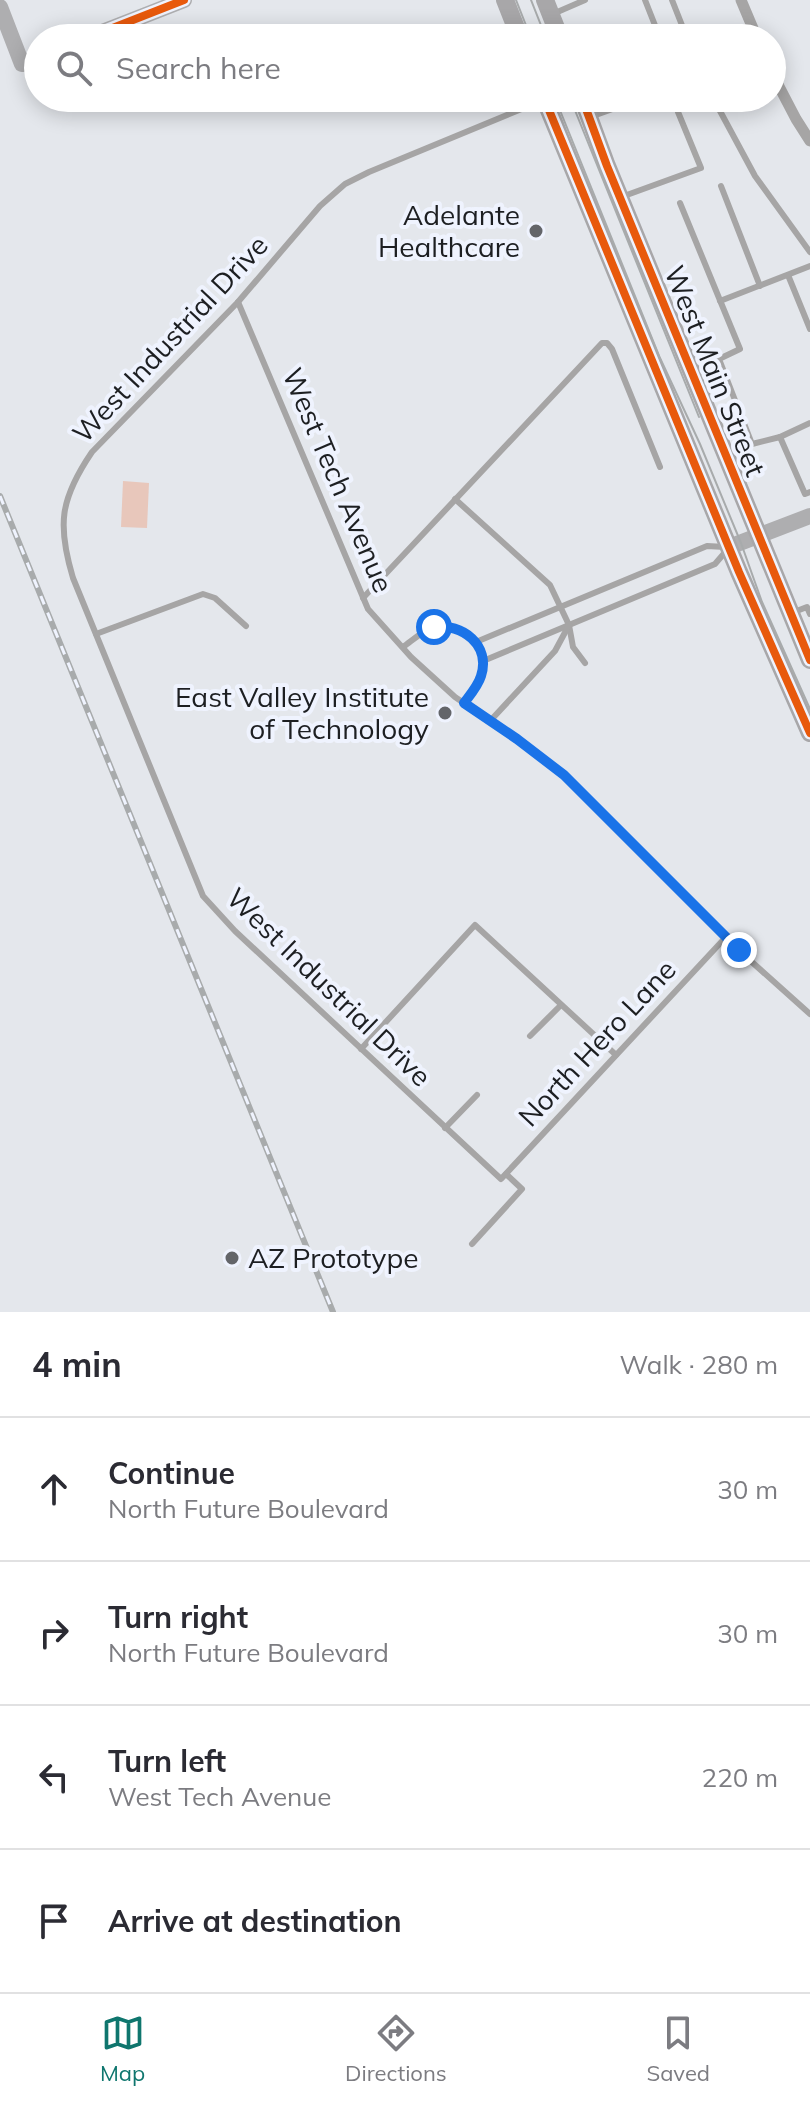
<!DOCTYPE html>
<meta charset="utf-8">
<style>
body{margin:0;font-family:Mulish,sans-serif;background:#f7f7f7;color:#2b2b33}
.stop{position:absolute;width:24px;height:24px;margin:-18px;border:6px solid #1a73e8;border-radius:50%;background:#fff}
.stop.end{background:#1a73e8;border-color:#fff;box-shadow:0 2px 8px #0008}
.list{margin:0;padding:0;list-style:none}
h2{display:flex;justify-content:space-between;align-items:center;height:104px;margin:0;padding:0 32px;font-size:34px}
h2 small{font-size:26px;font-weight:400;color:#7c7c81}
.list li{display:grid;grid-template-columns:52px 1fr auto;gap:24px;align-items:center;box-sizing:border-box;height:144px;padding:0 32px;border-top:2px solid #e1e1e2}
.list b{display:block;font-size:30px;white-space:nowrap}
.list p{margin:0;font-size:26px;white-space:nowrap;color:#7c7c81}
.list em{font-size:26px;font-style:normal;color:#7c7c81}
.icon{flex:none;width:44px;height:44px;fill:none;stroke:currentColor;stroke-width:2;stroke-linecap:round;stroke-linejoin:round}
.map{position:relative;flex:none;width:810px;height:1312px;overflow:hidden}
.search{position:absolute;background:#fff;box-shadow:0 4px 20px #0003;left:24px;right:24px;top:24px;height:88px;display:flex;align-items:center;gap:20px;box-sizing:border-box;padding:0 28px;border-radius:44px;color:#7c7c81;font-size:30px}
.sheet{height:680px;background:#fff}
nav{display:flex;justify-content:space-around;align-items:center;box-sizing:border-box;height:112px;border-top:2px solid #e1e1e2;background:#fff;font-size:22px;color:#7c7c81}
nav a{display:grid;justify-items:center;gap:4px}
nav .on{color:#0f766e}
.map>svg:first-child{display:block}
</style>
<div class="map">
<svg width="810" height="1312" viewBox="0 0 810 1312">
<rect width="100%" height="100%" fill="#e4e7ec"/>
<polygon fill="#e8c7bb" points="123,481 149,483 147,528 121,527"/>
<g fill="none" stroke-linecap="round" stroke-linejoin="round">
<g stroke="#a6a5a5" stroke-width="6">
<polyline points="645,0 660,38"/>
<polyline points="672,0 687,38"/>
<polyline points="555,13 585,0"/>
<polyline points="713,98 755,176 810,252"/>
<path d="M541,101l-172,71 -24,12 -25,22 -82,96 -146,150c-32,47 -35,73 -19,126l130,318 32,35 266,248 224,-241"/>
<polyline points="593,116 632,102 638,98"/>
<polyline points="721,186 760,286"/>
<polyline points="624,196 701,168 678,112"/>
<polyline points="680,203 740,349 719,359 752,444 780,437 805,494 810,492"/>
<polyline points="788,275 810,329"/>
<polyline points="720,301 810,266"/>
<polyline points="238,302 368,609 411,657 455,697 517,739 573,784 725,938 810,1014"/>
<polyline points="780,437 810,423"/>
<polyline points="455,499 550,585 569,625 573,647 585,663"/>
<polyline points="363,598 602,343 607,343 612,349 660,467"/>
<polyline points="794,612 807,607 810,614"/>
<polyline points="96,634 203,594 215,598 246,626"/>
<polyline points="476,642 707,546 725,547"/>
<path d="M403,647c10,-7 20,-17 32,-20 26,-7 51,17 48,43 -2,13 -12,23 -19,33"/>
<polyline points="483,661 715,564 727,550"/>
<polyline points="491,720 555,651 569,625"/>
<polyline points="530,1036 561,1005"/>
<polyline points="361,1049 475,925 616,1055"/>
<polyline points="445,1128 477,1095"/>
<polyline points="472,1244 522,1189 506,1174"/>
</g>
<g stroke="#a6a5a5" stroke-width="11">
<polyline points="741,0 757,38"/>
<polyline points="772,73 796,119 810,141"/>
</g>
<g stroke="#aeaeb0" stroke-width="16">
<polyline points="0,7 22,64 38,57"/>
<polyline points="87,38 184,0"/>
<polyline points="729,547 810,516"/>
</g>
<g stroke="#a8a7a9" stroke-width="18">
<polyline points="505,0 520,38"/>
<polyline points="545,0 560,38"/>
<polyline points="544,98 739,572 810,733"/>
<polyline points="582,98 607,166 810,660"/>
</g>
<g stroke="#a8abac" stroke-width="2">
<polyline points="516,0 531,38"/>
<polyline points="531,0 546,38"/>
<polyline points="555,98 660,358 700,444 741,543 762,602 810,709"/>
<polyline points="570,98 699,417"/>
</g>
<g stroke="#a8abac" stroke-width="6">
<polyline id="rail" points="0,496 333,1312"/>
</g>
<use href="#rail" stroke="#eff3fe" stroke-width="3" stroke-dasharray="9" stroke-linecap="butt"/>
<g stroke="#eff3fe" stroke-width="13">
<g id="cycleway">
<polyline points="87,38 184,0"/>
<polyline points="544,98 739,572 810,733"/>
<polyline points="582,98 607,166 810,660"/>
</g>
</g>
<use href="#cycleway" stroke="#e8590c" stroke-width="8"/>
</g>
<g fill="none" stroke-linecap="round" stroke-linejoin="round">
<path stroke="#1a73e8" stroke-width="10" d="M434,627c28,-4 57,18 47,49 -3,10 -11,19 -17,27l53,36 47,36 175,175"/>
</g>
<g fill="#636569" stroke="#eff3fe" stroke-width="3">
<circle cx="536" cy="231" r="8"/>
<circle cx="445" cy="713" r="8"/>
<circle cx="232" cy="1258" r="8"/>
</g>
<g text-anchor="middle" stroke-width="8" stroke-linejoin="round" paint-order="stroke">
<g font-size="28" fill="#1d1f22" stroke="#eff3fe" text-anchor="end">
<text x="520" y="225">Adelante<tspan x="520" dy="32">Healthcare</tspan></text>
<text x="429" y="707">East Valley Institute<tspan x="429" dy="32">of Technology</tspan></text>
<text x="248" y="1268" text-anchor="start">AZ Prototype</text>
</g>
<g font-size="28" fill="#1d1f22" stroke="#eff3fe">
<text transform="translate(170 339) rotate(-47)" y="10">West Industrial Drive</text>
<text transform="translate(715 371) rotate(68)" y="10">West Main Street</text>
<text transform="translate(338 480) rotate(67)" y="10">West Tech Avenue</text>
<text transform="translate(329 987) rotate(44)" y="10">West Industrial Drive</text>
<text transform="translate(597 1043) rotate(-47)" y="10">North Hero Lane</text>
</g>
</g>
</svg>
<div class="stop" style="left:434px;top:627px"></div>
<div class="stop end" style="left:739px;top:950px"></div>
<div class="search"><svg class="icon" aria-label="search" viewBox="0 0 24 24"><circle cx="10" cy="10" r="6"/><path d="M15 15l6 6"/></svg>Search here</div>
</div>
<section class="sheet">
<h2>4 min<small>Walk · 280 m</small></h2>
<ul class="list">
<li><svg class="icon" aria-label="ahead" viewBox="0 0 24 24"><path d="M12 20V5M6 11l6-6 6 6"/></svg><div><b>Continue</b><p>North Future Boulevard</p></div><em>30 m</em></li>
<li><svg class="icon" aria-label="right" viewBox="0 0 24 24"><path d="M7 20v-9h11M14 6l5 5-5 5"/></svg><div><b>Turn right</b><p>North Future Boulevard</p></div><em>30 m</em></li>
<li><svg class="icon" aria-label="left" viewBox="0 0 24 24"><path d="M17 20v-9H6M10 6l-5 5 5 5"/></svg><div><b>Turn left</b><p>West Tech Avenue</p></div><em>220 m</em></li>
<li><svg class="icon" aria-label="arrive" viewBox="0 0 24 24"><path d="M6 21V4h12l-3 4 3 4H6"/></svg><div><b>Arrive at destination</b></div></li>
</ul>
</section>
<nav>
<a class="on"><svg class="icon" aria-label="map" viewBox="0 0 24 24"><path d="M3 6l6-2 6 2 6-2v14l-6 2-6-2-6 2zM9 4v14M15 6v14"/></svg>Map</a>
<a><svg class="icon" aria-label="directions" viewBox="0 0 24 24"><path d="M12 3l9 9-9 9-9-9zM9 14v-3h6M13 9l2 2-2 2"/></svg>Directions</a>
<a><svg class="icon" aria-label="saved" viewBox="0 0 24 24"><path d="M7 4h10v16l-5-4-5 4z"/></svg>Saved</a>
</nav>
